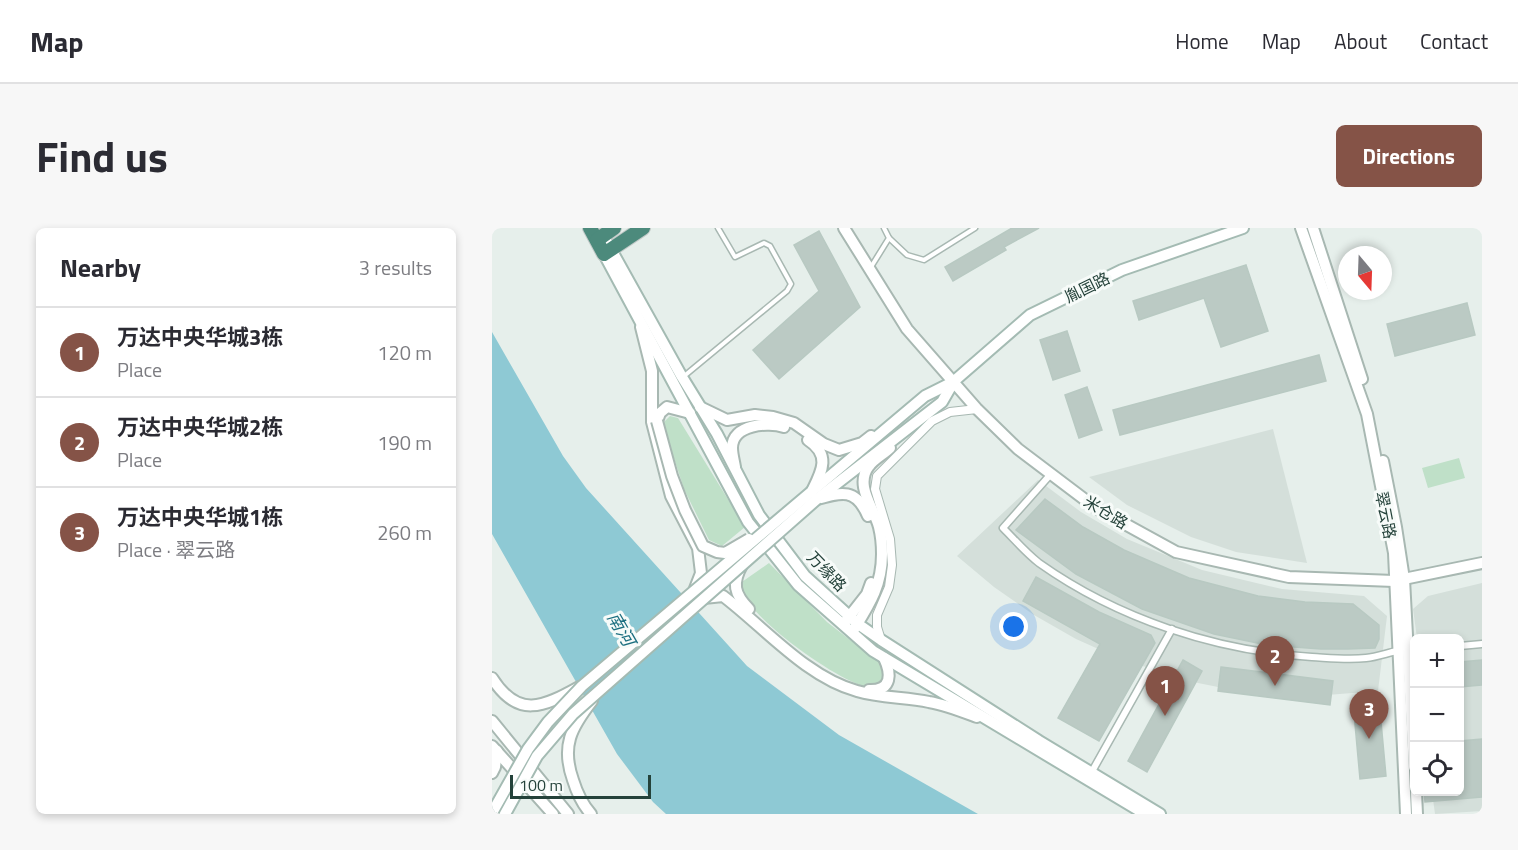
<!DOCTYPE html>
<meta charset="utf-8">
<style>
body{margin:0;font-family:"Titillium Web","Noto Sans SC",sans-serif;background:#f7f7f7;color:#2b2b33}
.controls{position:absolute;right:18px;bottom:18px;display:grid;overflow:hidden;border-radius:9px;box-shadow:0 3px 9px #0003}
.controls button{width:54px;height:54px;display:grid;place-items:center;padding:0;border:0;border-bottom:2px solid #e1e1e2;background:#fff;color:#2b2b33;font:30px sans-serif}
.compass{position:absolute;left:846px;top:18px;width:54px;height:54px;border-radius:50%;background:#fff;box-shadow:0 3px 9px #0003;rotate:161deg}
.scale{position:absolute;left:18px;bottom:15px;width:141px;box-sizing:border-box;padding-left:6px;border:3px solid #24423a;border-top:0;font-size:16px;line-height:21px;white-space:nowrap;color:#24423a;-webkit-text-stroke:4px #f7fbf9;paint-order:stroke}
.you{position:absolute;left:522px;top:399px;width:21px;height:21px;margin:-15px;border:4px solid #fff;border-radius:50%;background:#1a73e8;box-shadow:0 0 0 9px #1a73e833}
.badge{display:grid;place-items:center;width:39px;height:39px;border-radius:50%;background:#855347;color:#fff;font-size:20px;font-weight:700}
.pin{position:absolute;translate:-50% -50px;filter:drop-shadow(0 2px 3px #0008)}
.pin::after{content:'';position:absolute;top:32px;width:21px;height:18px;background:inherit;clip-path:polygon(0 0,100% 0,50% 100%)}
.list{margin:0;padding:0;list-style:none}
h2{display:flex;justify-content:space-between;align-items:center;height:78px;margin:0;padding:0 24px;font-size:26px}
h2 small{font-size:20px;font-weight:400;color:#7c7c81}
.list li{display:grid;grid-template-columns:39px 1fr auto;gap:18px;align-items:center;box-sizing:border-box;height:90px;padding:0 24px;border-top:2px solid #e1e1e2}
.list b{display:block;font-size:22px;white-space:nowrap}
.list p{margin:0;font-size:20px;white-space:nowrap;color:#7c7c81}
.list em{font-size:20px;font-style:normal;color:#7c7c81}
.icon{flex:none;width:33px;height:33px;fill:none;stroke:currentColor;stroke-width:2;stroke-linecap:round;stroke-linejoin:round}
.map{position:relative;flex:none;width:990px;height:586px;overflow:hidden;border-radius:9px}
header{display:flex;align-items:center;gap:36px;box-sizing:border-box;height:84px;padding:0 30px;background:#fff;border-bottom:2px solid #e1e1e2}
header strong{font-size:28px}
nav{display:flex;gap:33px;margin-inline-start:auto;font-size:21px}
.intro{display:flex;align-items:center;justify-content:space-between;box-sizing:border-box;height:144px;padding:0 36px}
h1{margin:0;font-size:42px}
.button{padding:15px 27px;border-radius:9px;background:#855347;color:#fff;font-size:21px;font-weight:700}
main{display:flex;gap:36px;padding:0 36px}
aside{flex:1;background:#fff;border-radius:9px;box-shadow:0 3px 9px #0003}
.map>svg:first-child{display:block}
</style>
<header>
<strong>Map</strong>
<nav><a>Home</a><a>Map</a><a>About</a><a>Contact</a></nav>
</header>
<div class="intro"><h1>Find us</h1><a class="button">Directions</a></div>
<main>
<aside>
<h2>Nearby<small>3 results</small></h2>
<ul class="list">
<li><span class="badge">1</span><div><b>万达中央华城3栋</b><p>Place</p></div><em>120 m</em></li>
<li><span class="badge">2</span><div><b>万达中央华城2栋</b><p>Place</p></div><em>190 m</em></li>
<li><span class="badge">3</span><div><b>万达中央华城1栋</b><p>Place · 翠云路</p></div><em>260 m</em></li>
</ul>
</aside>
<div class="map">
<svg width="990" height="586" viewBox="0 0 990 586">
<rect width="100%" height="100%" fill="#e6efeb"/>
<g fill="#d4dfda">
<polygon points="781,201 815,335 744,324 699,309 635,277 597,249"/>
<polygon points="546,252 589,284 635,311 710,342 790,361 872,368 895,388 886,463 835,467 731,460 706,455 631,432 584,411 542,387 502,359 465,328"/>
<polygon points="990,355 990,583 943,586 940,564 968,564 968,410 925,410 921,381 936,368"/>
</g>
<g fill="#bfe0c8">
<polygon points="178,188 186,190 253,299 230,318 217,312 192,261 173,203 172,194"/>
<polygon points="967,230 973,250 936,260 930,240"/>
<path d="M277,335l58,59 54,42 5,9 -3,9 -10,6c-6,-1 -12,-2 -18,-5 -31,-13 -109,-67 -116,-99z"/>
</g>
<polygon fill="#8ec9d4" points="0,104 71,228 94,260 255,438 347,507 486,586 174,586 161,574 125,526 0,306"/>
<g fill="#bbcac4" stroke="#b8c9c2" stroke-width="1.5">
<polygon points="520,0 547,0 512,19 514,22 461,53 453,39"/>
<polygon points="327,3 368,79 287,151 261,122 327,63 302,17"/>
<polygon points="754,37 776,103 729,119 712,70 647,92 641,73"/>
<polygon points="975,75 983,107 903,128 895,96"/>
<polygon points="575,103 588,143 561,152 548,112"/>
<polygon points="827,127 834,153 628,207 621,182"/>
<polygon points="595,159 610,202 587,210 573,167"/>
<polygon points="553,271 591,299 632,322 697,350 766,368 813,374 861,376 887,397 887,411 883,420 856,421 829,421 775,417 722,406 650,381 584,346 524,302"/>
<polygon points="544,349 607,384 659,407 663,415 607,513 566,490 608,416 531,373"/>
<polygon points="691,432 710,443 655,544 636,533"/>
<polygon points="990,432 990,457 968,459 968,434"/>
<polygon points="729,439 841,453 838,477 726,463"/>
<polygon points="887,472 894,548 868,551 861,474"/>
<polygon points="990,511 990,569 933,574 932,564 968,564 968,513"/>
</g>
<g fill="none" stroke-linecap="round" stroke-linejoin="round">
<g stroke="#a8b8b2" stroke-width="7">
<g id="service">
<polyline points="397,10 415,27 432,32 483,0"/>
<polyline points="379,39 397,10 392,0"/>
<polyline points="191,149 295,63 299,56 278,18 272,15 243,29 226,0"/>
</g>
</g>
<g stroke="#a8b8b2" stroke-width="9">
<g id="pedestrian">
<path d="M558,247l-47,53c12,12 23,25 36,35 79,56 177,88 273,94 18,1 36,3 54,1 11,-1 21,-5 31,-7"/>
<polyline points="968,418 990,416"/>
<polyline points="598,547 680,401"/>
</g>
</g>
<g stroke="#a8b8b2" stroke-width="10">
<polyline id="minor" points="389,412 385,399 385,387 397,359 400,337 398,311 383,261 385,248 440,193 458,184 485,181"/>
</g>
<g stroke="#a8b8b2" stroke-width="14">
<g id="tertiary">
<polyline points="352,0 415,101 485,181 526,221 604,280 684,324 797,349 902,353 990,335"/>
<polyline points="809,0 875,186 902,325 914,586"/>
<polyline points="821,0 870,151"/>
<polyline points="149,99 160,143 160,194 179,268 206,320 209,345 202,363"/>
<polyline points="208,179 235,192 263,187 281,189 302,195 332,216 347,222 370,215 379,208"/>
<polyline points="165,193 168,185 175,179 198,185"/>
<path d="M316,212c23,15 14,31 4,51"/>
<polyline points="891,233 904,299 912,351 922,539"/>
<path d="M243,239c-1,-6 -3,-13 -3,-19 0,-24 36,-26 52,-21"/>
<path d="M325,271c25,-7 39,-11 51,17"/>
<path d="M250,337c-10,18 -8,29 7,44"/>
<path d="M212,370l19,-2c41,31 83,81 134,95 23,7 49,6 72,11 17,3 32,9 48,15"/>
<polyline points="353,394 375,366 379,355"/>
<path d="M361,403c16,-26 29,-45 29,-77 0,-8 -1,-19 -3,-27 -5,-19 -25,-42 -10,-61 5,-7 15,-12 21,-18"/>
<path d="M0,450c26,41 51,29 87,9"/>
<path d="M377,462c24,1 22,-17 15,-32"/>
<polyline points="0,493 76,586"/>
<polyline points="0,518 61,586"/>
<polyline points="0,545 3,539 5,523"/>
<polyline points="924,564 925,586"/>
<path d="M99,586c-9,-10 -14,-21 -18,-34 -12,-34 -2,-52 19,-79"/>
</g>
</g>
<g stroke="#a4bbb3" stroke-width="14">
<g id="secondary">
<polyline points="111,7 190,149 225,206 267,287 313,348 366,396 389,412 547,513 668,586"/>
<polyline points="112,26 256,294 306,357 381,423 653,586"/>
<polyline points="319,264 433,168 461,154 538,87 630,42 751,0"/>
<polyline points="325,271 450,174 461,155"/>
</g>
</g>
<g stroke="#c2cac8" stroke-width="16">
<g id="trunk">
<polyline points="98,0 112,26 151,0"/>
<polyline points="105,12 122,0"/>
</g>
</g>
<use href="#service" stroke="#fff" stroke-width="4"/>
<use href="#pedestrian" stroke="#fff" stroke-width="6"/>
<use href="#minor" stroke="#fff" stroke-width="8"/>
<use href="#tertiary" stroke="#fff" stroke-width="10"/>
<use href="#secondary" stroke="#fff" stroke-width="10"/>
<use href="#trunk" stroke="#4c8a7c" stroke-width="14"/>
<g stroke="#a8b8b2" stroke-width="14" stroke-linecap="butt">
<polyline id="tertiary-bridge" points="165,193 180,248 193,282 211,318 225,324 233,325 257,311"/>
</g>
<g stroke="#a4bbb3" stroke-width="14" stroke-linecap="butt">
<g id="secondary-bridge">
<polyline points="0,585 36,521 56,494 90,458 319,264"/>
<polyline points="13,586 45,528 81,486 325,271"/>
</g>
</g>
<use href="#tertiary-bridge" stroke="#fff" stroke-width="10"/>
<use href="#secondary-bridge" stroke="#fff" stroke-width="10"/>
</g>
<g text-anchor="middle" stroke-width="6" stroke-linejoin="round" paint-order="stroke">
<g font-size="16" fill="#24423a" stroke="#f7fbf9">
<text transform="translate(595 59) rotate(-26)" y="6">胤国路</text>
<text transform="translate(614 284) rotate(31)" y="6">米仓路</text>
<text transform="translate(894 287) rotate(79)" y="6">翠云路</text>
<text transform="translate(335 343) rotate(46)" y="6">万缘路</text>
</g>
<g font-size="18" font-style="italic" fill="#1c6f80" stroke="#f7fbf9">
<text transform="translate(129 401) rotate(60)" y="6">南河</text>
</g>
</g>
</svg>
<div class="controls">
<button>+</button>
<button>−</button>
<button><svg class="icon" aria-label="locate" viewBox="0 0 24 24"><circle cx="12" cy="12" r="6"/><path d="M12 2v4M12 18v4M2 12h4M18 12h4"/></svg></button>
</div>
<svg class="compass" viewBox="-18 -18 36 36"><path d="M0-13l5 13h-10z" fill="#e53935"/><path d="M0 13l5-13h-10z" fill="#7c7c81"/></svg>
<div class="scale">100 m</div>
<div class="you"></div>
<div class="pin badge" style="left:673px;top:488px">1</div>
<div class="pin badge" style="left:783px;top:458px">2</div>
<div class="pin badge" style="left:877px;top:511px">3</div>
</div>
</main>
